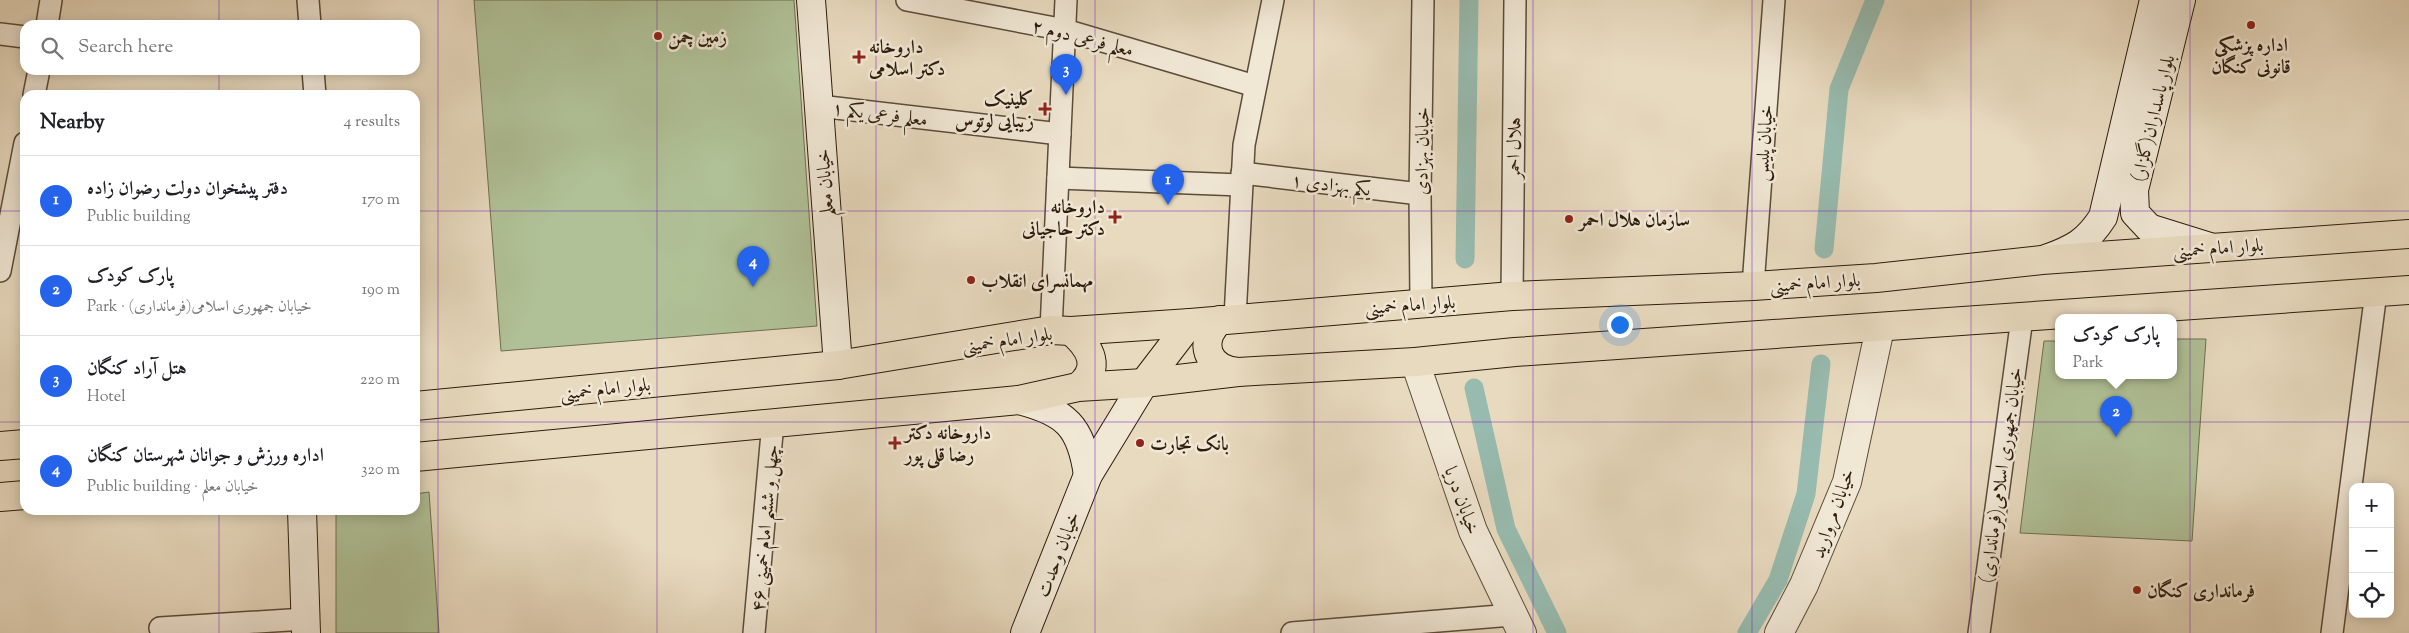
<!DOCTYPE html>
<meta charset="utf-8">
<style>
body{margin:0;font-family:"Sorts Mill Goudy",Amiri,serif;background:#f2f2f2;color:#202124}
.controls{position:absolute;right:15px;bottom:15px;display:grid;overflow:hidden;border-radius:10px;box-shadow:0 2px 12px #0003}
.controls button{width:45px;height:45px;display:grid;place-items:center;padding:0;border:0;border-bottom:1px solid #e0e0e0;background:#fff;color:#202124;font:25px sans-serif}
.you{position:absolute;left:1619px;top:324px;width:18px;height:18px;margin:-12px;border:4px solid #fff;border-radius:50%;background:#1a73e8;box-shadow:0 0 0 8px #1a73e833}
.badge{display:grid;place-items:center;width:32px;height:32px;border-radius:50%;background:#2563eb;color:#fff;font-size:16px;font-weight:700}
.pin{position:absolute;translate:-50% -41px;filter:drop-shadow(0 1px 2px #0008)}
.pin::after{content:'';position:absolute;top:26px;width:18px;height:15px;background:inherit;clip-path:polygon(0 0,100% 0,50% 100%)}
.popup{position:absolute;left:2055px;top:314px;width:122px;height:65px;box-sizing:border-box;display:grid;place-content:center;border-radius:10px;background:#fff;filter:drop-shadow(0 1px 4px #0005);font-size:16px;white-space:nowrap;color:#757577}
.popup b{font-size:19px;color:#202124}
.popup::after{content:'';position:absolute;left:50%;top:100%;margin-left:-10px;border:10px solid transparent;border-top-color:#fff}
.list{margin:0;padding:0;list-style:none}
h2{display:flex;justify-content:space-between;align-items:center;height:65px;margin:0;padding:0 20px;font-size:21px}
h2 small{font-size:16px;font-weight:400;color:#757577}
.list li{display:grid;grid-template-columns:32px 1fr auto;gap:15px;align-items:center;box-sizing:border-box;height:90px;padding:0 20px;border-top:1px solid #e0e0e0}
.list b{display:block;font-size:19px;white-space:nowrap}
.list p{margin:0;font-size:16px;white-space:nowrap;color:#757577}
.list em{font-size:16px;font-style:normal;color:#757577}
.icon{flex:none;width:28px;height:28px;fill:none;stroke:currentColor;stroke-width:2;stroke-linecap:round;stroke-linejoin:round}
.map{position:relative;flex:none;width:2409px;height:633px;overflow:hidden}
.search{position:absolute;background:#fff;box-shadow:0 2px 12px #0003;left:20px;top:20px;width:400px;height:55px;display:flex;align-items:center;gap:12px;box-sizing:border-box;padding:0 18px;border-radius:15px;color:#757577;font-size:19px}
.panel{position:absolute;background:#fff;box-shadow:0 2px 12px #0003;left:20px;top:90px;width:400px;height:425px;border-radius:15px}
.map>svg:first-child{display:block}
</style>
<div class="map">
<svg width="2409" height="633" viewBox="0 0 2409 633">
<rect width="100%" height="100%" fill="#e8dabf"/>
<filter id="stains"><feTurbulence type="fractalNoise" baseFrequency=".004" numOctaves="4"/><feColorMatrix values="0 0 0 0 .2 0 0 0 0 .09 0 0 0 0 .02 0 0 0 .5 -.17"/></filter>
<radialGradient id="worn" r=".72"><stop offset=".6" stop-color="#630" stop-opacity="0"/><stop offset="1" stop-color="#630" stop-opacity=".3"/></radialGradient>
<g fill="#b0c197" stroke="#6e6e52">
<polygon points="474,0 794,0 817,326 501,351"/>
<polygon points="2174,339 2206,339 2192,541 2020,533 2044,341 2058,341 2058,376 2174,376"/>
<polygon points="429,492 439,633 336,633 336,510 415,510 415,494"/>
</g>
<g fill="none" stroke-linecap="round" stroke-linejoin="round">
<g stroke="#97bbaf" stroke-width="19">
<polyline points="1824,249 1839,89 1875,0"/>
<polyline points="1465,259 1469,0"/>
<polyline points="1474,388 1506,529 1557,633"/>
<polyline points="1747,633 1778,580 1806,494 1821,364"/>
</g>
<g stroke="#5b4c39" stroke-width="24">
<g id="minor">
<polyline points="308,0 310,25"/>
<polyline points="907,0 1065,30 1255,86"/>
<polyline points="47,25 51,0"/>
<polyline points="0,34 25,37"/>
<polyline points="313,70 315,95"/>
<polyline points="34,95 39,70"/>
<polyline points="819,106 1060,134"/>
<polyline points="1242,173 1420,194"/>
<polyline points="1058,178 1241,185"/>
<polyline points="0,271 25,143"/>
<polyline points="1753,286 1774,0"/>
<polyline points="1512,296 1515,0"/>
<polyline points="1421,302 1420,194 1423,0"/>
<polyline points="1235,318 1244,145 1273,0"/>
<polyline points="1051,330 1066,0"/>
<polyline points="160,628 305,619"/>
<polyline points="754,633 773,422"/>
<polyline points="1292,633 1512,615"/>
<polyline points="1979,633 2022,318"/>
<polyline points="2332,633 2376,292"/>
</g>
</g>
<g stroke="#5b4c39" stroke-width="30">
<g id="tertiary">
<polyline points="1415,362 1473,531 1522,633"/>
<polyline points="1779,633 1804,585 1847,482 1880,328"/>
</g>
</g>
<g stroke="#2c1c0c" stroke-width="30">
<g id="secondary">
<polyline points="811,0 838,365"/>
<polyline points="2181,0 2134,190 2135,213 2149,228 2210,247"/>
<path d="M2046,259c28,-10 41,-17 57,-42l51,-217"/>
<path d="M1019,400c47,12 62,26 69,75"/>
<polyline points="302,510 306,633"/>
<polyline points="1025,633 1088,475 1144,383"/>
</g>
</g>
<g stroke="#2c1c0c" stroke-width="30">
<g id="primary">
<path d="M1220,320c-23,22 -13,49 18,52"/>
<path d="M1071,331c20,17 31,37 7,56"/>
<polyline points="1144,383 1190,323"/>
<polyline points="415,406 838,365 1051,330 1071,331 1190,323 1512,296 1753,286 1876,278 2042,260 2409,234"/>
<polyline points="0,446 25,444"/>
<polyline points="415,457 1019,400 1078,387 1144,383 1238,372 1415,362 1515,352 2409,290"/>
<polyline points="0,497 25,495"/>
</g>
</g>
<use href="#minor" stroke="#f0e7d5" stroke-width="21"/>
<use href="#tertiary" stroke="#f0e7d5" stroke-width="28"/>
<use href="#secondary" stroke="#f0e7d5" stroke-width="28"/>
<use href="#primary" stroke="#e8dabf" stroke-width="28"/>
</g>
<path fill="none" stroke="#7b2cbf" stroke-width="1" stroke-opacity="0.55" d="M219,0v25M438,0v633M657,0v633M876,0v633M1095,0v633M1314,0v633M1533,0v633M1752,0v633M1971,0v633M2190,0v633M219,70v25M0,211h25M415,211h1994M0,422h25M415,422h1994M219,510v123"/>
<g fill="#8f2418" stroke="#f0e7d5" stroke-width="2">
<circle cx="2251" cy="25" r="5"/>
<circle cx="658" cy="36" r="5"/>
<path d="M856.5 49.5h5v5h5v5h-5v5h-5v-5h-5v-5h5z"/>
<path d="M1042.5 101.5h5v5h5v5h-5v5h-5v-5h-5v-5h5z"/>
<path d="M1112.5 209.5h5v5h5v5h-5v5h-5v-5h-5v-5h5z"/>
<circle cx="1569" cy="219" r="5"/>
<circle cx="971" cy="280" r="5"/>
<path d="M892.5 435.5h5v5h5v5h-5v5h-5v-5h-5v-5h5z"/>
<circle cx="1140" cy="443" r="5"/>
<circle cx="2137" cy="590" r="5"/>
</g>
<g text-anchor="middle" stroke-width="5" stroke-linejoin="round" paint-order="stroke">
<g font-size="19" font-weight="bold" fill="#2c1c0c" stroke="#f0e7d5" text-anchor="start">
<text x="668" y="43">زمین چمن</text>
<text x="2251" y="51" text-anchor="middle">اداره پزشکی<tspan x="2251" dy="22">قانونی کنگان</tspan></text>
<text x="869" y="53">داروخانه<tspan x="869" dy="22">دکتر اسلامی</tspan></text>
<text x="1034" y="105" text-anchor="end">کلینیک<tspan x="1034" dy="22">زیبایی لوتوس</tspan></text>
<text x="1105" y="213" text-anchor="end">داروخانه<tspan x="1105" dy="22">دکتر حاجیانی</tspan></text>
<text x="1579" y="226">سازمان هلال احمر</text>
<text x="981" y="287">مهمانسرای انقلاب</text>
<text x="905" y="439">داروخانه دکتر<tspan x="905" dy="22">رضا قلی پور</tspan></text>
<text x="1150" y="450">بانک تجارت</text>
<text x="2147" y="597">فرمانداری کنگان</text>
</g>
<g font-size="19" fill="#2c1c0c" stroke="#f0e7d5">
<text transform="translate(1083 37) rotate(14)" y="7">معلم فرعی دوم ۲</text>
<text transform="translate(880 113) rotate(7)" y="7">معلم فرعی یکم ۱</text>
<text transform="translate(2152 118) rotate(-76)" y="7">بلوار پاسداران(گلزار)</text>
<text transform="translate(1763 143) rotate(-86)" y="7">خیابان پلیس</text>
<text transform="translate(1513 148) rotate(-89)" y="7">هلال احمر</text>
<text transform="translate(1421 151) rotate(-89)" y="7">خیابان بهزادی</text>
<text transform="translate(824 183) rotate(-94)" y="7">خیابان معلم</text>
<text transform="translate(1331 184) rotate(7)" y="7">یکم بهزادی ۱</text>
<text transform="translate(2218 247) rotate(-4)" y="7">بلوار امام خمینی</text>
<text transform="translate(1815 282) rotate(-4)" y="7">بلوار امام خمینی</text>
<text transform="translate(1410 304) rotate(-4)" y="7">بلوار امام خمینی</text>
<text transform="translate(1007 339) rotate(-8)" y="7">بلوار امام خمینی</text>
<text transform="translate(605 388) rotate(-6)" y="7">بلوار امام خمینی</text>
<text transform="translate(2000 475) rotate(-82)" y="7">خیابان جمهوری اسلامی(فرمانداری)</text>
<text transform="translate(1463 500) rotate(70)" y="7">خیابان دریا</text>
<text transform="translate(1832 513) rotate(-70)" y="7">خیابان مروارید</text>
<text transform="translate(764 528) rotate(-85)" y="7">چهل و ششم امام خمینی ۴۶</text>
<text transform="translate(1057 554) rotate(-69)" y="7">خیابان وحدت</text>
</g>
</g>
<rect width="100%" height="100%" filter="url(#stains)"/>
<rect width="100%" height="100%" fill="url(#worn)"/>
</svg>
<div class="controls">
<button>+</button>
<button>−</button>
<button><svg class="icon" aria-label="locate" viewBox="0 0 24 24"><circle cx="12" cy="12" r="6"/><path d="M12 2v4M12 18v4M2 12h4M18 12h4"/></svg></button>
</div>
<div class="you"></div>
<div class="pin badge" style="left:1168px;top:205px">1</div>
<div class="pin badge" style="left:2116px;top:437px">2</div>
<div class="popup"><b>پارک کودک</b>Park</div>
<div class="pin badge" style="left:1066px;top:95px">3</div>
<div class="pin badge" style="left:753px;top:287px">4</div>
<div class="search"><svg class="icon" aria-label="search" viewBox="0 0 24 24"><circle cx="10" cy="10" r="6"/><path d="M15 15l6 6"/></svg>Search here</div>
<section class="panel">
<h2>Nearby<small>4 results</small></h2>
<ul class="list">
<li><span class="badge">1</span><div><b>دفتر پیشخوان دولت رضوان زاده</b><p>Public building</p></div><em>170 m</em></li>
<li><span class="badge">2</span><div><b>پارک کودک</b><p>Park · خیابان جمهوری اسلامی(فرمانداری)</p></div><em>190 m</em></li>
<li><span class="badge">3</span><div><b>هتل آراد کنگان</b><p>Hotel</p></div><em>220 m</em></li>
<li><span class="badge">4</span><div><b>اداره ورزش و جوانان شهرستان کنگان</b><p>Public building · خیابان معلم</p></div><em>320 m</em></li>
</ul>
</section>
</div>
